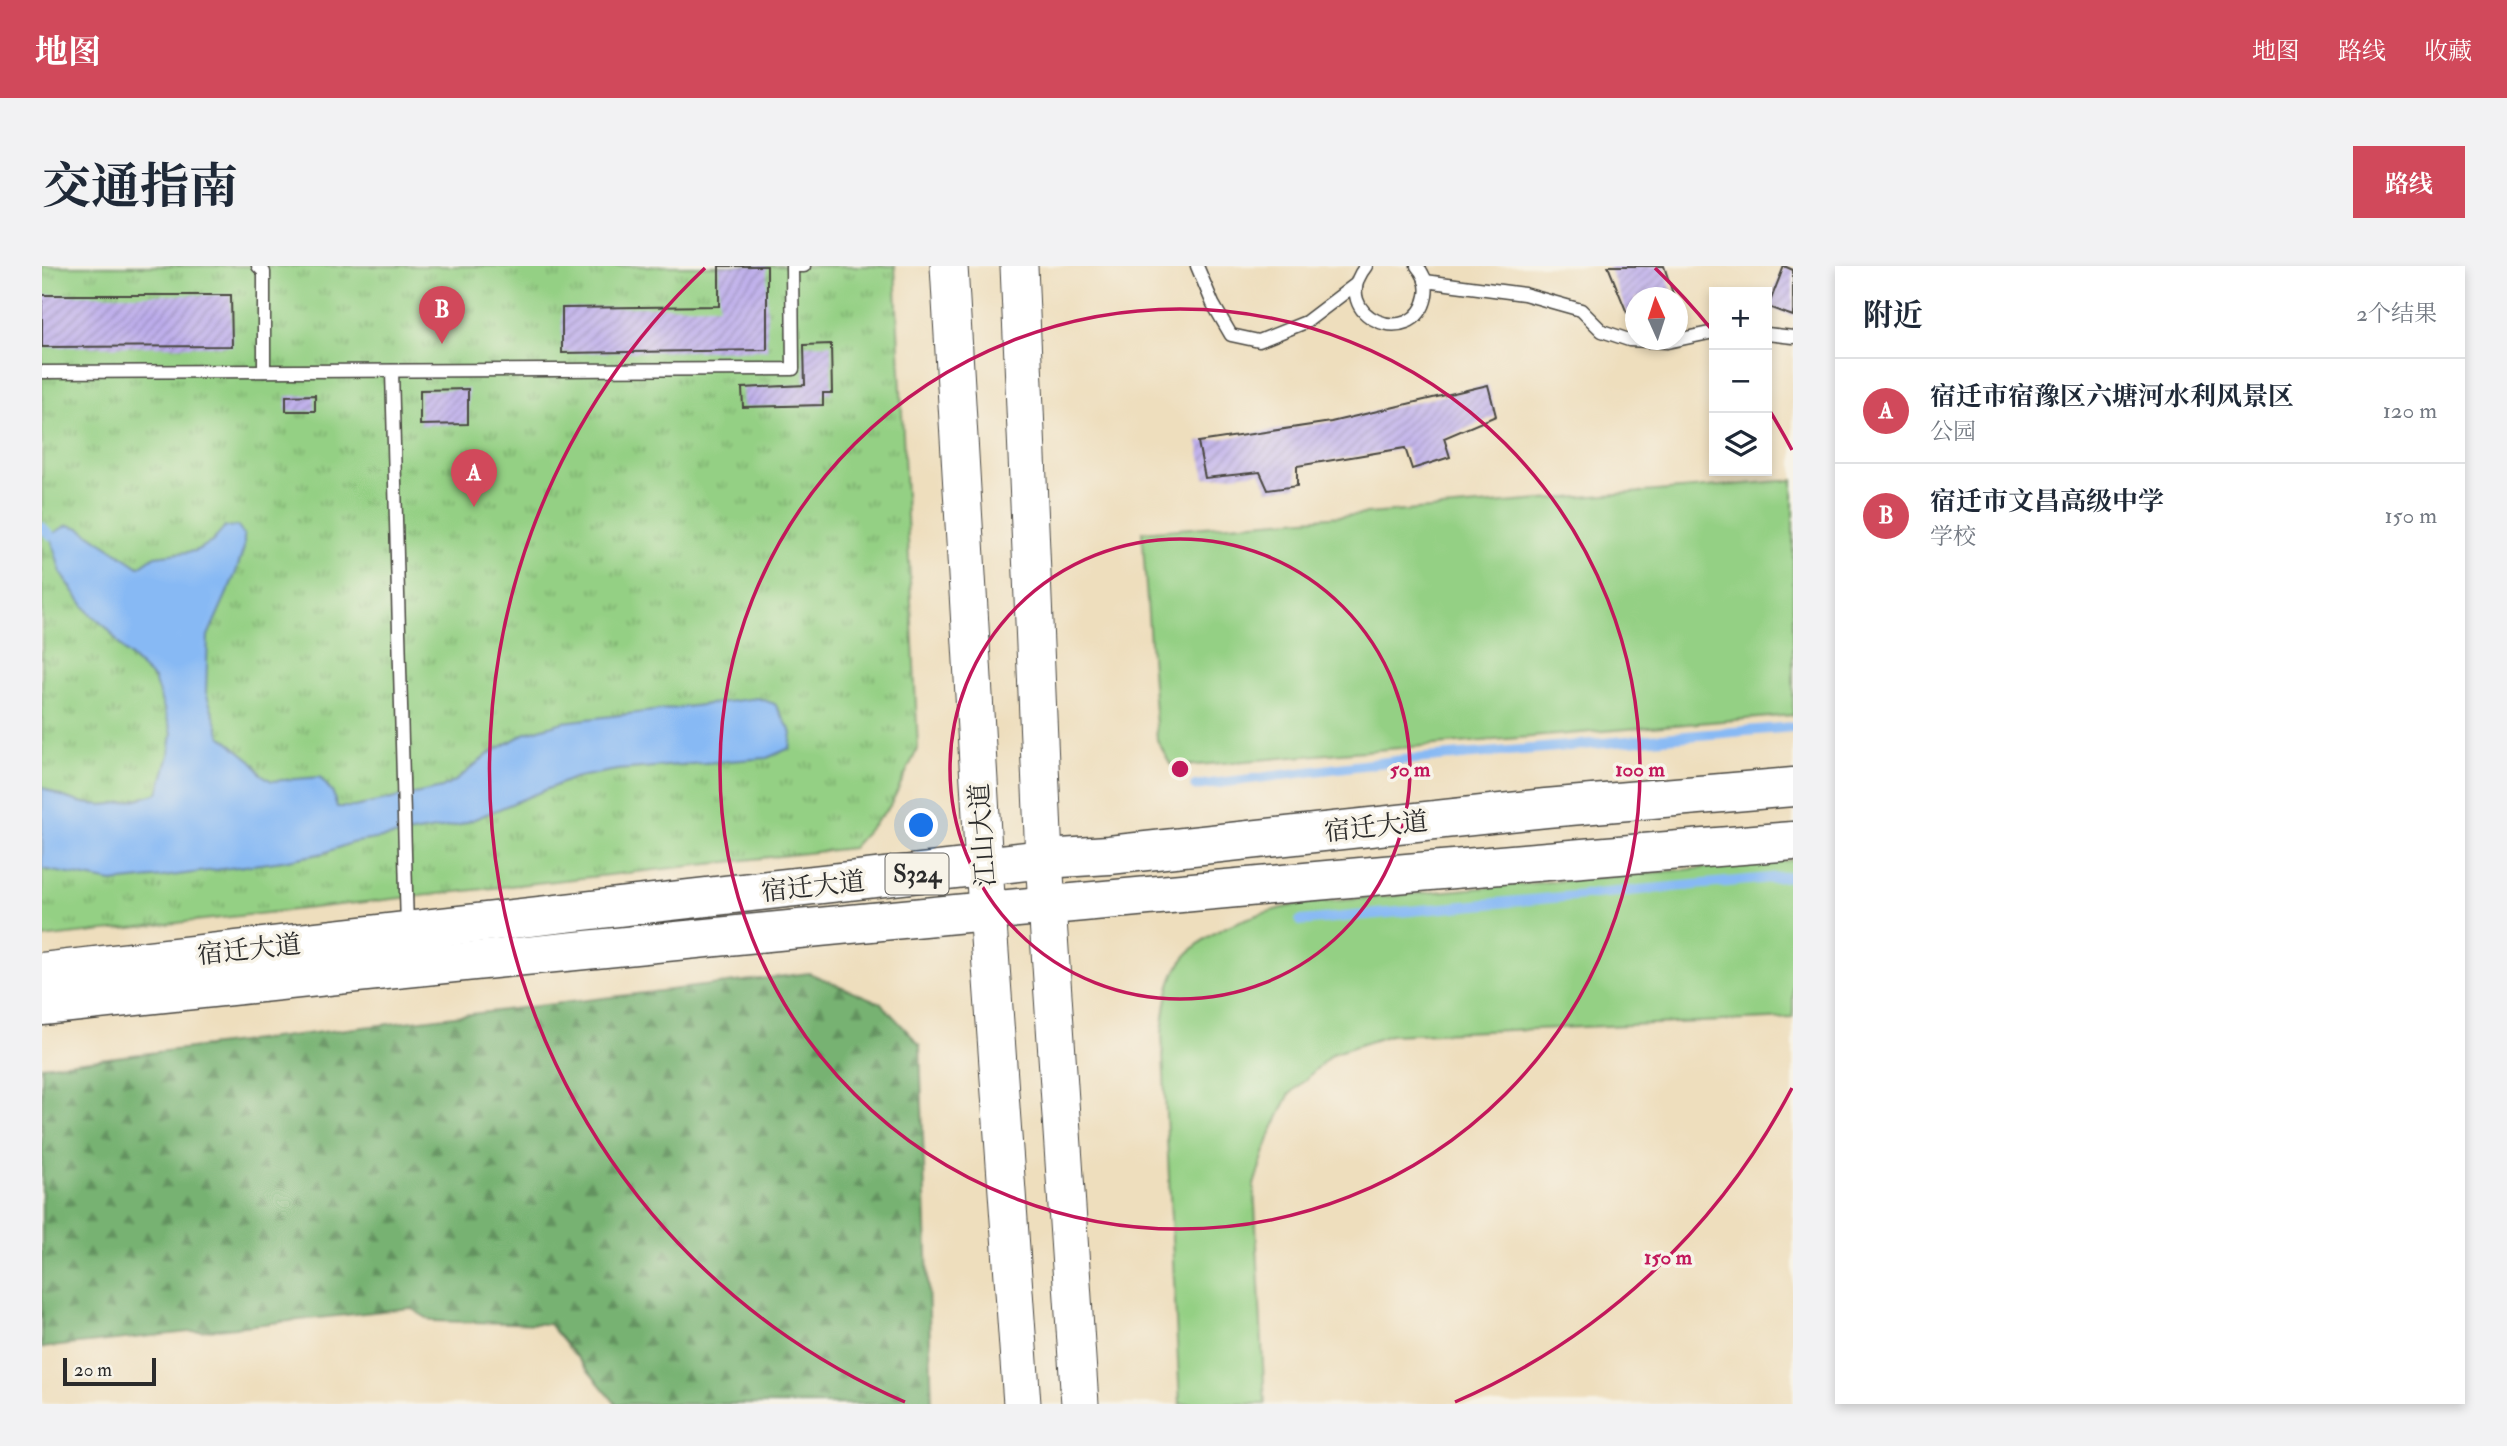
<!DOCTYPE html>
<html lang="zh">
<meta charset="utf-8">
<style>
body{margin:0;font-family:"IM FELL Double Pica","Noto Serif SC",serif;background:#f2f2f3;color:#1f2937}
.controls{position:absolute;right:21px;top:21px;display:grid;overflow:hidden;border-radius:0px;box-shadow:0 4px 10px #0003}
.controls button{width:63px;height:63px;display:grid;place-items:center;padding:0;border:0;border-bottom:2px solid #e0e1e3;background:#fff;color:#1f2937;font:35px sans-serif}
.compass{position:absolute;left:1583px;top:21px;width:63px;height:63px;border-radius:50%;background:#fff;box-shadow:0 4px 10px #0003;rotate:357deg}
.scale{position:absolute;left:21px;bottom:18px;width:93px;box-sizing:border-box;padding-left:7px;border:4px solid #2b2b2b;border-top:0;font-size:19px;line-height:24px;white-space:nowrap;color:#2b2b2b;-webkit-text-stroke:5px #f7f3e8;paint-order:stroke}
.you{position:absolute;left:880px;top:560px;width:24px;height:24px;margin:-18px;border:5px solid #fff;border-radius:50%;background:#1a73e8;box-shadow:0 0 0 10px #1a73e833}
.badge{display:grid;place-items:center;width:46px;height:46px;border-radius:50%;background:#d1495b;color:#fff;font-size:23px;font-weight:700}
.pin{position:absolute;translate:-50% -58px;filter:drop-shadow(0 2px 4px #0008)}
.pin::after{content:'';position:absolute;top:37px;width:24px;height:21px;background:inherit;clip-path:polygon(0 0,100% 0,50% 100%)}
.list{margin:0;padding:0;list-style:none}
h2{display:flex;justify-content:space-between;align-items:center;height:91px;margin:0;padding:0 28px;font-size:30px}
h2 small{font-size:23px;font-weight:400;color:#747a83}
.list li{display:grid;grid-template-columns:46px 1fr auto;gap:21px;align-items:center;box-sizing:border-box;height:105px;padding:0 28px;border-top:2px solid #e0e1e3}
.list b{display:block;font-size:26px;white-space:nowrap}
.list p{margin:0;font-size:23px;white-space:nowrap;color:#747a83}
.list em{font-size:23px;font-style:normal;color:#747a83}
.icon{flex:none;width:38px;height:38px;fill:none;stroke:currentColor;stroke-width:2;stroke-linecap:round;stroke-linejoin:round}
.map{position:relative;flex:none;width:1751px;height:1138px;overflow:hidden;border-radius:0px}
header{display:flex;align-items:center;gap:42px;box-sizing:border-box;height:98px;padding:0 35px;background:#d1495b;color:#fff}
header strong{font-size:33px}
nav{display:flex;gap:38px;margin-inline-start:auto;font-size:24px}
.intro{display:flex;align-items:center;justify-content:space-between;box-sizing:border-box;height:168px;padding:0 42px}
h1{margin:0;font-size:49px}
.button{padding:18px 32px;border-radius:0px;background:#d1495b;color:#fff;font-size:24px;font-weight:700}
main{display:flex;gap:42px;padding:0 42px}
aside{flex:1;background:#fff;border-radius:0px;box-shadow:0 4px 10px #0003}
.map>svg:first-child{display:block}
</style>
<header>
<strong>地图</strong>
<nav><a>地图</a><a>路线</a><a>收藏</a></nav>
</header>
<div class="intro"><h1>交通指南</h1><a class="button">路线</a></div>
<main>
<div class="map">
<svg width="1751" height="1138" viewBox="0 0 1751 1138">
<defs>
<pattern id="forest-firs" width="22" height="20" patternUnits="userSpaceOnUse" patternTransform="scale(1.75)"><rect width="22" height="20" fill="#77b272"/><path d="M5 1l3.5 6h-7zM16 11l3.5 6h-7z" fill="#62915e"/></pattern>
<pattern id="park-tufts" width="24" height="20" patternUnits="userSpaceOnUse" patternTransform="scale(1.75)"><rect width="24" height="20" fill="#94d084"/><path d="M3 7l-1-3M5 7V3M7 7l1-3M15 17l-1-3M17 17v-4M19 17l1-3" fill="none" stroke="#79a96c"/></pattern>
<pattern id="building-hatch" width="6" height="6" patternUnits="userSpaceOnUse" patternTransform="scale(1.75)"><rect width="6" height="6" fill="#bbabec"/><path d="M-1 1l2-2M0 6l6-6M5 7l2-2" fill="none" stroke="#988bbf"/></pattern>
</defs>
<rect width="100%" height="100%" fill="#f7f3e8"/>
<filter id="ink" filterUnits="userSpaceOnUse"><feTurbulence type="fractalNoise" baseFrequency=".0143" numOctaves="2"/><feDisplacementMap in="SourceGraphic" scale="14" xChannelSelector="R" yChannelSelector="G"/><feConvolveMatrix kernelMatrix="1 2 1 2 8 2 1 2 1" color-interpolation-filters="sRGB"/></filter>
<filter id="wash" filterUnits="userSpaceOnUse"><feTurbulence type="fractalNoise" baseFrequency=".00686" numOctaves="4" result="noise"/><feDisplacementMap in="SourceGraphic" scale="28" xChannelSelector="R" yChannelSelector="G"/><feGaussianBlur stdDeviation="1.57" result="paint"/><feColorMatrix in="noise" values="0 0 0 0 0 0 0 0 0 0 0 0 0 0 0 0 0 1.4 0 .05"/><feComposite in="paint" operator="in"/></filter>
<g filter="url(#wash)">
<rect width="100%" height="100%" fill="#eedebd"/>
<g fill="#94d084" stroke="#607e58" stroke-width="2">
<polygon points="1751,214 1751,449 1156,499 1129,499 1115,474 1100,266"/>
<path d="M1751,594v158l-403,17 -58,19 -43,41 -19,40 -16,50 11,219h-85l-18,-371c3,-21 4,-45 15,-64 23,-41 81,-56 123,-65z"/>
</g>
<polygon fill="url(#forest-firs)" stroke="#516e4e" stroke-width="2" points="767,707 839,737 878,779 890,1138 574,1138 507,1058 390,1055 368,1042 0,1082 0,800"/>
<polygon fill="url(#park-tufts)" stroke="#607e58" stroke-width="2" points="0,0 853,0 876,482 848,540 810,582 0,672"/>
<path fill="#87b9f4" stroke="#597290" stroke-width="2" d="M26,259l12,3 59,39 16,-11 40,-5 17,-9 13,-15 12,-1 7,9v13l-9,27 -27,61 -2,56 6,18 9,26 31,25 9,13 11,7 48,-4 13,16 4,14h17l88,-19 15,-8 31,-26 38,-21 37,-11 195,-24 17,6 17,29 -2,15 -23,10 -150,12 -43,8 -114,47 -109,18 -27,10 -41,8 -120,16 -51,5 -70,-13v-82c46,24 68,21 116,6l11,-38 3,-22 -18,-54 -29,-27 -17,-23 -19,-16 -28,-40 -11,-38z"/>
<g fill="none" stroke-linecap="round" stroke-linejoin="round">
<g stroke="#87b9f4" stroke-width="10">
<polyline points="0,261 8,269"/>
<polyline points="1153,520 1361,494 1751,461"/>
<polyline points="1258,655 1751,610"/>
</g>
</g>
<g id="blocks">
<g fill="url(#building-hatch)">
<polygon points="677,0 725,0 725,84 520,87 520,42 677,40"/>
<polygon points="1566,0 1622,0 1632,31 1594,32 1594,44 1585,47"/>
<polygon points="1742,0 1751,4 1751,50 1726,41"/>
<polygon points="0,29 189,29 190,80 0,81"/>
<polygon points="789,78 790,127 781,127 781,139 701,141 700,122 763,119 762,79"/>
<polygon points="1446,119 1454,150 1402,172 1408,191 1370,203 1363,182 1255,200 1255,220 1226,224 1218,206 1163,212 1156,176 1289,156"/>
<polygon points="426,123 426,158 378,159 378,124"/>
<polygon points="273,129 273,145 244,145 244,130"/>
</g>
</g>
</g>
<g filter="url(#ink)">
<use href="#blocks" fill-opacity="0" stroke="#484641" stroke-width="2"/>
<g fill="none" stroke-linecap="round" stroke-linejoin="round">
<g stroke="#484641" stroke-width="15">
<g id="service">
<polyline points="216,0 222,6 222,105"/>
<polyline points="1155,0 1171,38 1189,69 1217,75 1264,56 1314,18"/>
<path d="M1324,0c-40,50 49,86 60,30 2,-11 -2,-22 -9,-30"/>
<polyline points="1383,15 1482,28 1539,44 1560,65 1587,74 1625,76 1672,66"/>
<polyline points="1725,68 1751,71"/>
<polyline points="350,105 365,662"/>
<polyline points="0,106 751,103 750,0 762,0"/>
</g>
</g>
<g stroke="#484641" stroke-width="39">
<g id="secondary">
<polyline points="907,0 942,601 980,1138"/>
<polyline points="977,0 1002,593 1038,1138"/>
</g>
</g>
<g stroke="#484641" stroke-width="41">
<g id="primary">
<polyline points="0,706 1002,593 1067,589 1504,542 1751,521"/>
<path d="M0,740c583,-62 1166,-119 1751,-165"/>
</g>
</g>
<use href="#service" stroke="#fff" stroke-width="12"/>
<use href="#secondary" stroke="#fff" stroke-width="37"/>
<use href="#primary" stroke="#fff" stroke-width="38"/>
</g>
</g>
<g fill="none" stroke="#c2185b" stroke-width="3.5">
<circle cx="1138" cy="503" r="230"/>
<circle cx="1138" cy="503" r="460"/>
<path d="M1750 822A690 690 0 0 1 1413 1136M863 1136A690 690 0 0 1 663 2M1613 2A690 690 0 0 1 1670 64M1726 142A690 690 0 0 1 1750 184"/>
</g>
<g text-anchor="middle" stroke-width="7" stroke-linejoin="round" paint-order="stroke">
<rect fill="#f7f3e8" stroke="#686764" stroke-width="2" x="843.5" y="587.5" width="63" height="41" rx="5"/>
<g font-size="24" font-weight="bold" fill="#2b2b2b">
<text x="875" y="616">S324</text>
</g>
<g font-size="26" fill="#2b2b2b" stroke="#f7f3e8">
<text transform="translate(1334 560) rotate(-6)" y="9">宿迁大道</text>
<text transform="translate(940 569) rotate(-94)" y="9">江山大道</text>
<text transform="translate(771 620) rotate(-6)" y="9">宿迁大道</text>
<text transform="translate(207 683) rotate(-6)" y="9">宿迁大道</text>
</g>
</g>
<circle cx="1138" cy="503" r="10" fill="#c2185b" stroke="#f7f3e8" stroke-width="3.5"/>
<g font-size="21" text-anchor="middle" font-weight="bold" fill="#c2185b" stroke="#f7f3e8" stroke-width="7" stroke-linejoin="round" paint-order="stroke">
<text x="1368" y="510">50 m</text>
<text x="1598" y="510">100 m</text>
<text x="1626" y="998">150 m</text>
</g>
</svg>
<div class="controls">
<button>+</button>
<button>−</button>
<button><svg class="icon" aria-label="layers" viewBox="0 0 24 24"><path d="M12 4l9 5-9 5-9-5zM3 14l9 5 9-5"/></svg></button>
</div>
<svg class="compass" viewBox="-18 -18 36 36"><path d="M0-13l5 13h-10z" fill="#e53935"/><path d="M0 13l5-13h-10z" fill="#747a83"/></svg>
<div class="scale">20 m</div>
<div class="you"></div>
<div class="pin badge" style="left:432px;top:241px">A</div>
<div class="pin badge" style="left:400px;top:78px">B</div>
</div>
<aside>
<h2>附近<small>2个结果</small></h2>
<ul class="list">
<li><span class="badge">A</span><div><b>宿迁市宿豫区六塘河水利风景区</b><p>公园</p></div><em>120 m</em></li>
<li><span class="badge">B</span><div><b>宿迁市文昌高级中学</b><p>学校</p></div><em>150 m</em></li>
</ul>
</aside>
</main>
